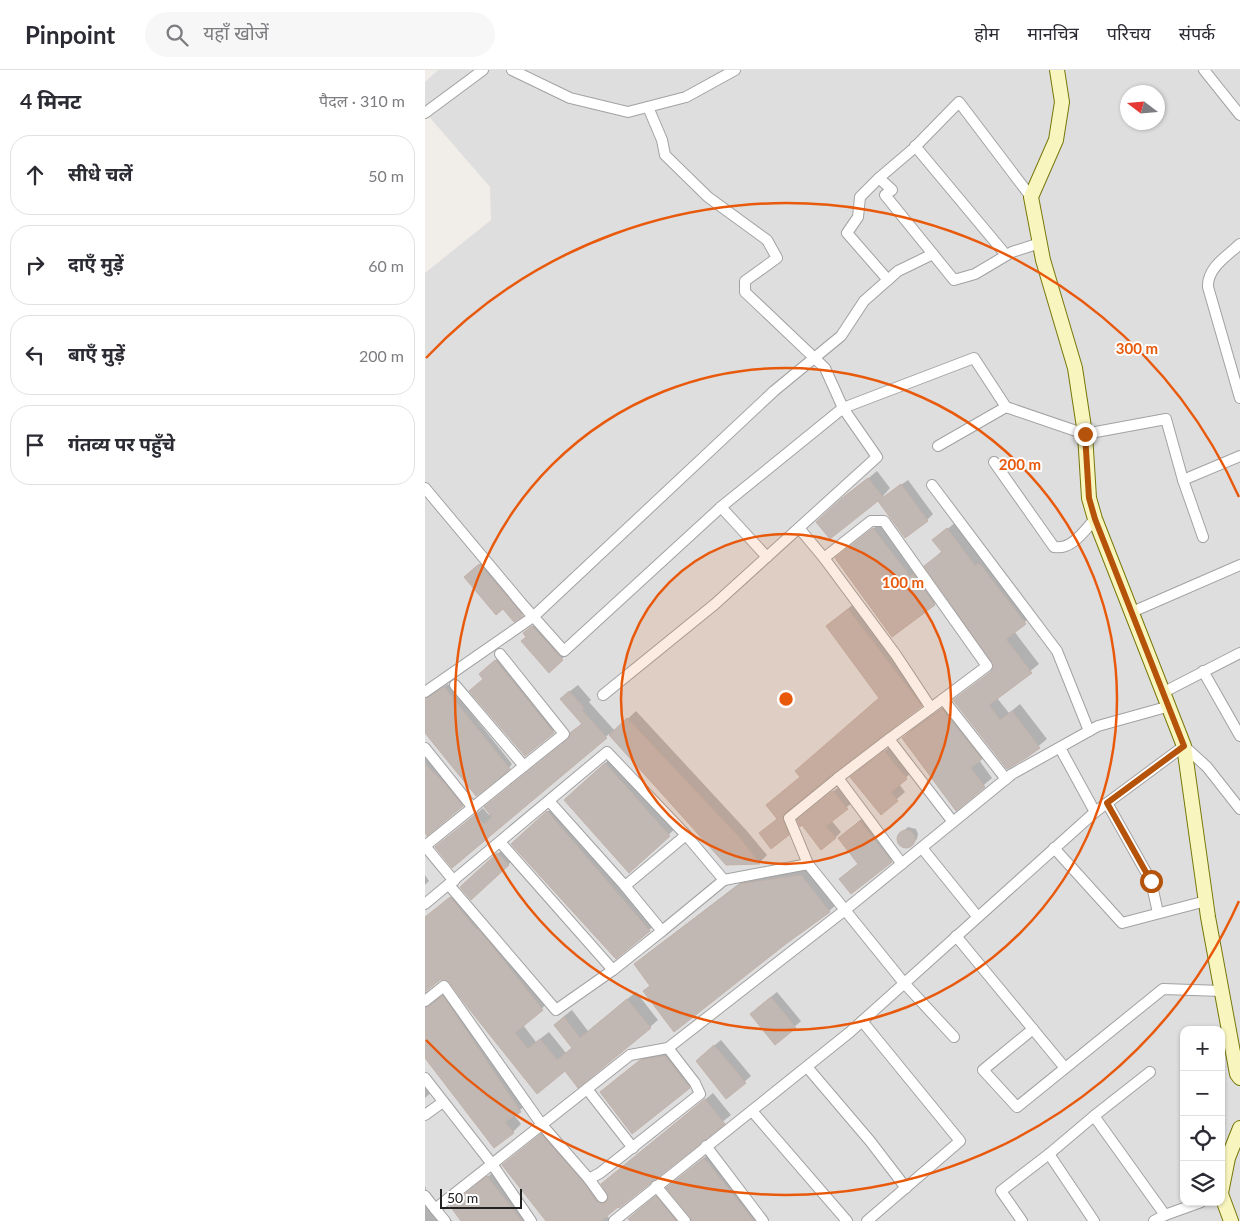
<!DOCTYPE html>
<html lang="hi">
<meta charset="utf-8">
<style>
body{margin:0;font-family:Lato,"Noto Sans Devanagari",sans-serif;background:#f7f7f7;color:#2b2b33}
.controls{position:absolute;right:15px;bottom:15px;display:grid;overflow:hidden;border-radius:10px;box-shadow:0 1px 4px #0004}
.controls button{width:45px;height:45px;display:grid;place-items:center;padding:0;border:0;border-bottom:1px solid #e1e1e2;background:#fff;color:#2b2b33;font:25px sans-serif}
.compass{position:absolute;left:695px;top:15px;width:45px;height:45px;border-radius:50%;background:#fff;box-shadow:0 1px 4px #0004;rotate:286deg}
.scale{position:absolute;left:15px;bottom:12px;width:82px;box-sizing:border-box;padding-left:5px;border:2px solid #212121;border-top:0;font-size:14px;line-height:18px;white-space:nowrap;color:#212121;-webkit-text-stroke:4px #fff;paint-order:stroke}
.stop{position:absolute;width:15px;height:15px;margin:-11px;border:4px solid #b45309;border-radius:50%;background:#fff}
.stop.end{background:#b45309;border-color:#fff;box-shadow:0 1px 5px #0008}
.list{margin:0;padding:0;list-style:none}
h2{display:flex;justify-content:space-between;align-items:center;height:65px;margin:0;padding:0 20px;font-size:21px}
h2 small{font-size:16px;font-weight:400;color:#7c7c81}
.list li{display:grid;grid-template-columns:32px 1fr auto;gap:15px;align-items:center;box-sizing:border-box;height:80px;margin:0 10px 10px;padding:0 10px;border:1px solid #e1e1e2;border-radius:20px}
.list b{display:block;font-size:19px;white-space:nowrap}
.list em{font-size:16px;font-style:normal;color:#7c7c81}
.icon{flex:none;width:28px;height:28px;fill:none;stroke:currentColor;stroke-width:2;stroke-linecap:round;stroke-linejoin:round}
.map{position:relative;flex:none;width:815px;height:1151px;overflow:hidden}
header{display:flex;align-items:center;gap:30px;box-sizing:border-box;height:70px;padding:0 25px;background:#fff;border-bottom:1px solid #e1e1e2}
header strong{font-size:24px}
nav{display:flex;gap:28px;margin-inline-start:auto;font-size:18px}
.search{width:350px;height:45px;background:#f7f7f7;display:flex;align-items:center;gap:12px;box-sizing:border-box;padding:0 18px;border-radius:28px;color:#7c7c81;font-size:19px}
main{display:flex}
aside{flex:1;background:#fff}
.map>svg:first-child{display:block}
</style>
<header>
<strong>Pinpoint</strong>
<div class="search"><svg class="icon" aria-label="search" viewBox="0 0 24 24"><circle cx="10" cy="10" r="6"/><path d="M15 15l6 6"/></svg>यहाँ खोजें</div>
<nav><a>होम</a><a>मानचित्र</a><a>परिचय</a><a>संपर्क</a></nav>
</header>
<main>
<aside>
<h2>4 मिनट<small>पैदल · 310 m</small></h2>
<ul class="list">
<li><svg class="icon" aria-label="ahead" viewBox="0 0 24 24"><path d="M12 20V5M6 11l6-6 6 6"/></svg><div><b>सीधे चलें</b></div><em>50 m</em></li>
<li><svg class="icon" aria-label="right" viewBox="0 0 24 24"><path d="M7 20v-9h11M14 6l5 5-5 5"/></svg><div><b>दाएँ मुड़ें</b></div><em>60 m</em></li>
<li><svg class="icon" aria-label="left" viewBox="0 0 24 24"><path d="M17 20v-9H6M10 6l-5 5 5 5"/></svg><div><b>बाएँ मुड़ें</b></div><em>200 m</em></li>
<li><svg class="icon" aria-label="arrive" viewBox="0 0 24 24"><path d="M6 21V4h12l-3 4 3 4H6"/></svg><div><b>गंतव्य पर पहुँचे</b></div></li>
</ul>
</aside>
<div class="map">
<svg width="815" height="1151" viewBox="0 0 815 1151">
<rect width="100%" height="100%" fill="#f1ede8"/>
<path fill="#dfdede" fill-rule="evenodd" d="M13,0h802v1151h-815v-948l66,-53 -1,-33 -65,-75v-30zM702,22h30v30h-30zM759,960h37v172h-37z"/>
<g fill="#0003">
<polygon points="452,401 465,418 458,426 459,427 483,410 508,444 502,450 459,427 458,426 405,467 401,444"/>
<polygon points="458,451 517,526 509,534 468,565 411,488"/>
<polygon points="531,452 608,545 589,561 614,594 572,628 584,643 595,634 622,669 600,687 529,630 569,599 570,596 501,496 517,481 509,470"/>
<polygon points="61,489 103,539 89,550 46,501"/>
<polygon points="431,532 503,628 496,635 366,736 365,742 371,757 363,764 336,763 353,748 343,735 376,707 456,627 402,556"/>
<polygon points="114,551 143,583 124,601 99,563"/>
<polygon points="74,587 132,658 100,685 59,609 59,601"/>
<polygon points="23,614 87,694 84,698 0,661 0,629"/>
<polygon points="153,615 166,630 164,632 190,661 211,641 322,761 342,785 334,793 302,794 184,664 28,797 11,777 58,738 64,745 145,668 147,663 157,653 144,622"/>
<polygon points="525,632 564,681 554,690 567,708 531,739 478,668 486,660"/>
<polygon points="467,675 489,700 474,714 480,722 456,743 434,700"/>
<polygon points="0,686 41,732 0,761"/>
<polygon points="188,686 252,757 204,801 148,722"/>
<polygon points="415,716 428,732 406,750 416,762 410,768 380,744"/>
<polygon points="131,734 232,853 224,860 96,766"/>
<polygon points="441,745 474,784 466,791 415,809 434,793 414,768"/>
<polygon points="483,757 491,759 493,764 492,769 484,777 476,776 473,769 475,764"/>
<polygon points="79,778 88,789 83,795 42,812"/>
<polygon points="384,797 412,834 404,841 220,921 226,915 211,894 218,887 324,806"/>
<polygon points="0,805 4,811 0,815"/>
<polygon points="34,820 125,931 98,955 111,972 124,962 141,983 148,977 130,955 138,947 147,940 163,961 211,922 233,950 225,957 140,999 112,1022 25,911 19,908 14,910 1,920 2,927 10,930 26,919 103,1033 89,1045 96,1054 88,1062 0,986 0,848"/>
<polygon points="352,922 376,951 351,973 332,938"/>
<polygon points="296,970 326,1006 302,1027 278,985"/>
<polygon points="248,978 272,1009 264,1017 184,1015 224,983"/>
<polygon points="0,1002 12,1017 0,1028"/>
<polygon points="288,1023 306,1045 181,1145 187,1151 122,1151 78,1095 124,1057 179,1124 185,1126 186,1107"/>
<polygon points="287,1081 343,1151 206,1151 204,1149 212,1141 239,1119 263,1148 268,1150 243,1118"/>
<polygon points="71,1100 110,1151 37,1151 26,1136"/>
<polygon points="0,1116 2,1122 23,1148 28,1151 0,1151"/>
</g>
<g fill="#c1b8b4" stroke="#c2b2aa">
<polygon points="443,408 458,427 405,469 391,452 416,429"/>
<polygon points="476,414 503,451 480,468 453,431"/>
<polygon points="448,458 485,506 488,504 510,535 467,567 410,488"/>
<polygon points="522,458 550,496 554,493 601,554 581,569 607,603 564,635 575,650 587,641 615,678 601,688 582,699 528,630 566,602 569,596 499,496 517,482 507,470"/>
<polygon points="54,494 86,531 98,546 89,552 78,539 71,545 39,507"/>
<polygon points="423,539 497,636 409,703 360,743 358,750 364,765 346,779 334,763 352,749 341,735 375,707 370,701 454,628 401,556"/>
<polygon points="107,556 138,590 124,603 96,571 101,567 98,563"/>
<polygon points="70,590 129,663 100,686 44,621 58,609 54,604"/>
<polygon points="19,617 85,699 51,726 0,663 0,629"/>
<polygon points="144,621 159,638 157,640 182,668 27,798 10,777 50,745 59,754 67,747 59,737 143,669 146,662 157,654 135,629"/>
<polygon points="517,639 557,689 546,698 560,717 531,741 477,668"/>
<polygon points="202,648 315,768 335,794 301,795 184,665"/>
<polygon points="459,681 482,709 466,722 473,731 456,745 425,707"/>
<polygon points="180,693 245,766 204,803 139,730"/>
<polygon points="0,694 21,715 38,736 2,766 0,763"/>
<polygon points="408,721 423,739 401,756 411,768 396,780 377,755 375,757 372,750"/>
<polygon points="122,741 225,861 191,889 86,774"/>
<polygon points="435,751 467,792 426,824 414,809 433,794 413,768"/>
<circle cx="481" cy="769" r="9"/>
<polygon points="72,783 84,795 46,830 35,817"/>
<polygon points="376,805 405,842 362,873 249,962 218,921 225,916 209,894 315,814"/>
<polygon points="25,827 52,860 53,859 66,875 118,940 90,963 103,979 115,969 132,990 147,978 129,955 139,947 155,968 202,929 226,958 153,1018 140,1001 112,1024 41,935 24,912 19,909 15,910 0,922 0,847"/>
<polygon points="18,926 96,1042 80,1052 89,1063 69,1078 0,988 0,938 4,936"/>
<polygon points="346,927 371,958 350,975 325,944"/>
<polygon points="289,975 321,1013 301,1029 271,991"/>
<polygon points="240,986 265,1018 207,1064 175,1022 215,990"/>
<polygon points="280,1029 300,1054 194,1138 193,1137 176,1151 121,1151 77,1095 116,1064 159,1113 171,1131 178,1134 181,1132 184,1127 176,1114"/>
<polygon points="279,1088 329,1151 267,1151 265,1147 241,1118"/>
<polygon points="62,1106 97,1151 36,1151 25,1136"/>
<polygon points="231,1126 251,1151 205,1151 203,1149"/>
</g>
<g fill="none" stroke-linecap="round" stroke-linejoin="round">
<g stroke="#a2a2a2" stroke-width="12">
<g id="street">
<polyline points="87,0 145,28 203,42 261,27 310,0"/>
<polyline points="779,0 815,45"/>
<polyline points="0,43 58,0"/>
<polyline points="490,76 581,185"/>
<polyline points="454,108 435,127 433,147 422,163 463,210"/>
<polyline points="606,127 534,32 488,79 454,108 467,120 460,125 529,210 550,204 587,182 615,173"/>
<path d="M815,174c-13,12 -33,24 -32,43l32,111"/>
<polyline points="513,376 581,337"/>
<path d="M569,392l60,85c18,3 30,-16 41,-28"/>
<polyline points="758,410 815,386"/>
<polyline points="507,415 632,581 664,661"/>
<polyline points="0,418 108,547 91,527 139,581 296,437 418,338 549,288 581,337 660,364 741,349 758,410 778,467"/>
<polyline points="296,437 342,487"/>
<polyline points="374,458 399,488 446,451 459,451 562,596 518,629 581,709"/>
<polyline points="399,488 471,585 506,638 518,629"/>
<polyline points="707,542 815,495"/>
<polyline points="75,584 139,664 99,696"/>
<polyline points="778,601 815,666"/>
<polyline points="0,622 108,547 349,321 416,266 439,231 473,201 508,184"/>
<polyline points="739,622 815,583"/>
<polyline points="178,625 290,534 452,387 418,338 400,298 320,222 320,211 352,188 342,170 283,127 240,85 237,70 223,37"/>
<polyline points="464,669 506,638"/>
<polyline points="0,678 48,738"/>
<polyline points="413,708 464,669 528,752"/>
<polyline points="124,731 200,816"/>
<polyline points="682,733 726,811 733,843"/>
<polyline points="670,742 759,676 782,697 815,739"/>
<polyline points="261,765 200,816 237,861 299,810"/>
<polyline points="75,772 188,900 237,861"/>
<polyline points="497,778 552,846"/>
<polyline points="629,778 697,853 781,831"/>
<polyline points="383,794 364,748 413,708 477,794"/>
<polyline points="29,811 0,776 99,696 30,615"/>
<polyline points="24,815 131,940 188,900"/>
<polyline points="0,834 182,682 261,765 299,810 383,794 420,840 587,704 673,656 745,636"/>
<polyline points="531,866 640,998"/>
<polyline points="0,931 19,916 117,1055 164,1109 177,1127"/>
<polyline points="437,951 535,1071 442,1151"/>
<polyline points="608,959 558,1000 592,1037 738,919 797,921"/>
<polyline points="382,997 445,1071 481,1118"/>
<polyline points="0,1008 67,1094 106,1151"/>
<polyline points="162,1019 208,1078"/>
<polyline points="327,1041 422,1151"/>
<polyline points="0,1045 18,1032"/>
<polyline points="669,1046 725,1002"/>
<polyline points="281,1076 338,1151"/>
<polyline points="624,1084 669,1151"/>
<polyline points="164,1109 175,1103 275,1024 270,1013 243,978"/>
<polyline points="231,1116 260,1151"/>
<polyline points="0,1126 10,1139 205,985 243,978 420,840 479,913 529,967"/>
<polyline points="10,1139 20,1151"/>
<polyline points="189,1151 425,962 670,742 635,678"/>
<polyline points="597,1151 576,1121 624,1084 669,1046 740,1145"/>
<polyline points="729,1151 740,1145 776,1132"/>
</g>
</g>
<g stroke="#777709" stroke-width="16">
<g id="secondary">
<polyline points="632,0 637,32 631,70 606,127 618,190 650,298 660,364 664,428 670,449 759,676 783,847 812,1004 815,1008"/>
<polyline points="796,1123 803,1088 815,1058"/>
<polyline points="796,1124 806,1151"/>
</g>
</g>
<use href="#street" stroke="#fff" stroke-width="10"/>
<use href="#secondary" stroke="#f8f5bf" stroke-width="14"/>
</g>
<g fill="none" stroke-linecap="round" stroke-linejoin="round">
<polyline stroke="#b45309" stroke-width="6" points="660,364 664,428 670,449 759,676 682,733 726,811"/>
</g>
<circle cx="361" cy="629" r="165" fill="#e8590c" fill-opacity=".12"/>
<g fill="none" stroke="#e8590c" stroke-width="2.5">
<circle cx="361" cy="629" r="165"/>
<circle cx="361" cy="629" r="331"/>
<path d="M814 831A496 496 0 0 1 1 970M1 288A496 496 0 0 1 814 427"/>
</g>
<circle cx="361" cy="629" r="8" fill="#e8590c" stroke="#fff" stroke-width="2.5"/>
<g font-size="15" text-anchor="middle" font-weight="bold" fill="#e8590c" stroke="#fff" stroke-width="4" stroke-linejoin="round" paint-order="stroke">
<text x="712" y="284">300 m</text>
<text x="595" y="400">200 m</text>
<text x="478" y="518">100 m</text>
</g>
</svg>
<div class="controls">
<button>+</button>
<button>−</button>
<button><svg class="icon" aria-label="locate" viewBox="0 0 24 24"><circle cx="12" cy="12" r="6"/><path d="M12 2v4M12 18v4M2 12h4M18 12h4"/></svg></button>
<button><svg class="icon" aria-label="layers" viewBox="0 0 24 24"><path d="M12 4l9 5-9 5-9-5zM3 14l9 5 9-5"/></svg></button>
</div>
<svg class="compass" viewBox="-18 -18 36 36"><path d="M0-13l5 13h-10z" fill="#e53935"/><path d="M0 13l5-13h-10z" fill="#7c7c81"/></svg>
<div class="scale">50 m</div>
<div class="stop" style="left:726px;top:811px"></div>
<div class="stop end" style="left:660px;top:364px"></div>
</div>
</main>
